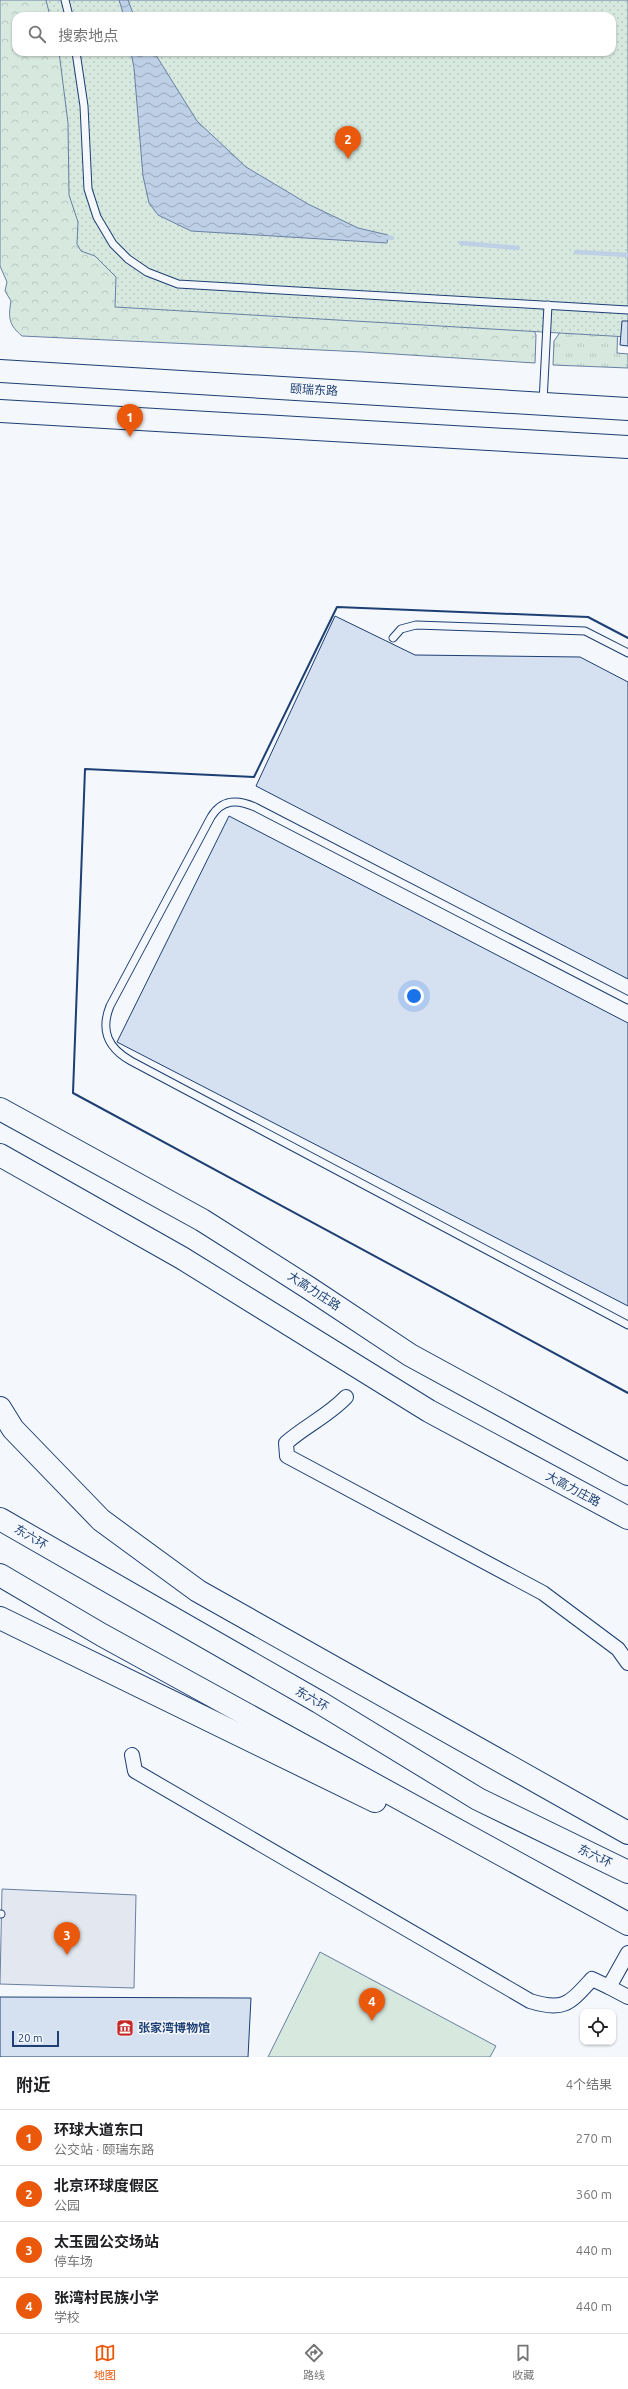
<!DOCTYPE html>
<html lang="zh">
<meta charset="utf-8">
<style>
body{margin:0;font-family:Ubuntu,"Noto Sans SC",sans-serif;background:#f2f2f2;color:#202124}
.controls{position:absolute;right:12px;bottom:12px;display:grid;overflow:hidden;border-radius:8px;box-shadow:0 1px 3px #0004}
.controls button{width:36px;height:36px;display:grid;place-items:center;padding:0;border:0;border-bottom:1px solid #e0e0e0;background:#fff;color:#202124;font:20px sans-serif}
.scale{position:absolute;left:12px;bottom:10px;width:47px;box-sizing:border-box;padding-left:4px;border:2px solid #1d3f73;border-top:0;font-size:11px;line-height:14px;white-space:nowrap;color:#1d3f73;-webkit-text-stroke:3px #f4f7fb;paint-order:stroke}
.you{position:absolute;left:414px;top:996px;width:14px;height:14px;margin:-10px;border:3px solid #fff;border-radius:50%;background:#1a73e8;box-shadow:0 0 0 6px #1a73e833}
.badge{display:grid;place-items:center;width:26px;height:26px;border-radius:50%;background:#ea580c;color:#fff;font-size:13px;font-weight:700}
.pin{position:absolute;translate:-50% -33px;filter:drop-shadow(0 1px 2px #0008)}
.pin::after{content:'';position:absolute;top:21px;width:14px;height:12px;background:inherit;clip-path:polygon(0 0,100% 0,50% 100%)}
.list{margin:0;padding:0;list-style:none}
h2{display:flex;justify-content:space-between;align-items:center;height:52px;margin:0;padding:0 16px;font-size:17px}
h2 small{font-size:13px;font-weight:400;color:#757577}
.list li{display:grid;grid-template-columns:26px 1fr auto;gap:12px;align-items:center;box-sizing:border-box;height:56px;padding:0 16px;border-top:1px solid #e0e0e0}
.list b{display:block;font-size:15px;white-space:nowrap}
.list p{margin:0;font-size:13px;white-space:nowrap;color:#757577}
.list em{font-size:13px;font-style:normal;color:#757577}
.icon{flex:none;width:22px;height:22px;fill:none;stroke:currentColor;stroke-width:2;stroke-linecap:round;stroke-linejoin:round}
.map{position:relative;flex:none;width:628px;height:2057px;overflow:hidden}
.search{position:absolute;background:#fff;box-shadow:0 1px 3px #0004;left:12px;right:12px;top:12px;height:44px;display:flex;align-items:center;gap:10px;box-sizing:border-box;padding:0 14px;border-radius:12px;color:#757577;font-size:15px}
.sheet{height:276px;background:#fff}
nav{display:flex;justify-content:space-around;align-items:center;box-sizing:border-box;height:56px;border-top:1px solid #e0e0e0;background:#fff;font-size:11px;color:#757577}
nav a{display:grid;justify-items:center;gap:2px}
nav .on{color:#ea580c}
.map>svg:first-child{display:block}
</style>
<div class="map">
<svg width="628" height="2057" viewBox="0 0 628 2057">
<defs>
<pattern id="grass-tufts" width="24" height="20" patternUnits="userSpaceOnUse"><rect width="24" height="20" fill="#d7e8df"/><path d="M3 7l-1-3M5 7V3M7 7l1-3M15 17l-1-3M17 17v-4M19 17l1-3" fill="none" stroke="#b8c8c3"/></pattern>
<pattern id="forest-crowns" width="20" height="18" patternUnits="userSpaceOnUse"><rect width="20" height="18" fill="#d7e8df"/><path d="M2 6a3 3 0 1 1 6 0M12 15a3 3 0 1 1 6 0" fill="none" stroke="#b8c8c3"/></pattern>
<pattern id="park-dots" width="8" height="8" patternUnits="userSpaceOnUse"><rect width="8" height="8" fill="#d7e8df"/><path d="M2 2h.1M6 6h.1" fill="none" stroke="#b8c8c3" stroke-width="1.8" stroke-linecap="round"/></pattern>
<pattern id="water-waves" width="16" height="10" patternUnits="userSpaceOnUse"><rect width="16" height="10" fill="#bed0e5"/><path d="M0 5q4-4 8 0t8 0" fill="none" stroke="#9aaabe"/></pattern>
</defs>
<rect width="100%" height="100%" fill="#f4f7fb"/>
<polygon fill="url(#grass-tufts)" stroke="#687fa3" points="618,319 617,353 628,354 628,368 553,365 554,341 565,325"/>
<path fill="url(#forest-crowns)" stroke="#687fa3" d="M0,0h54l4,16h-42v36h49l468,276 3,7 -1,28 -172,-11 -341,-16c-13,-11 -14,-18 -11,-35l-6,-10 2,-9 -7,-16z"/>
<polygon fill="url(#park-dots)" stroke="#687fa3" points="46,0 628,0 628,337 115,307 116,277 95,256 81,251 77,244 78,222 69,195 68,123 59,52 612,52 612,16 50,16"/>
<polygon fill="#d7e8df" stroke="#687fa3" points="320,1952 496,2046 490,2057 268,2057"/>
<polygon fill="#e3e8f0" stroke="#687fa3" points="2,1889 136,1895 134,1988 0,1984"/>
<g fill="url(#water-waves)" stroke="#687fa3">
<polygon points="119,0 128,0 134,16 124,16"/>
<polygon points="131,52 154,52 197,121 246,167 308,204 358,228 388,235 387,243 191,231 158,215 149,203 143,176 134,68"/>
</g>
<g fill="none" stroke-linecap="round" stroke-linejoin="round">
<g stroke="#bed0e5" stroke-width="4.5">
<polyline points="383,237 392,238"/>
<polyline points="461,243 518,248"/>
<polyline points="576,252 628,255"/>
</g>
</g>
<g fill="#d5e0f0" stroke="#1d3f73">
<polygon points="622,321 628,321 628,346 620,345"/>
<polygon points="335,616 415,655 580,657 628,682 628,979 256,786"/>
<polygon points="229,816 628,1023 628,1306 117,1042"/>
<polygon points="0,1997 251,1998 248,2057 0,2057"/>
</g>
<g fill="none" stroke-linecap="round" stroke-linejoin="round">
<g stroke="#1d3f73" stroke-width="9">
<g id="lane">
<polyline points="65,0 69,16"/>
<polyline points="76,52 84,106 88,189 97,217 113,244 128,259 147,272 178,284 628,310"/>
<polyline points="543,402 548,305"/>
<polyline points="393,638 401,629 416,625 585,631 628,653"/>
<path d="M628,1000l-373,-193c-18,-8 -33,-8 -44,10l-101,189c-10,25 -2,42 21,55l497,264"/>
<polyline points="0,1914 1,1914"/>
</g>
</g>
<g stroke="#1d3f73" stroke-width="16">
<g id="street">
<path d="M346,1397c-18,19 -41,29 -60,46l1,13 256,137 75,56 10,14"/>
<path d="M132,1755l3,16 395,230c34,11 40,2 62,-22l17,8"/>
<polyline points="628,1953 609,1987 628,1997"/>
</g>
</g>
<g stroke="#1d3f73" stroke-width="24">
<g id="primary">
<polyline points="0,371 628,409"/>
<polyline points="0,411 628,447"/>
<polyline points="0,1109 202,1220 309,1288 410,1355 628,1474"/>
<polyline points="0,1155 182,1258 429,1411 628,1518"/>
</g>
</g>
<g stroke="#1d3f73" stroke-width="24">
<g id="highway">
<polyline points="0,1408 13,1429 101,1520 198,1591 628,1833"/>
<polyline points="0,1519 319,1702 478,1799 628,1872"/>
<polyline points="0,1575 102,1635 628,1924"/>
<polyline points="0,1618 375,1801"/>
</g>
</g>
<use href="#lane" stroke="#f4f7fb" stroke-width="7"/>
<use href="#street" stroke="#f4f7fb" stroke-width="14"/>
<use href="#primary" stroke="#f4f7fb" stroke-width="22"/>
<use href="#highway" stroke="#f4f7fb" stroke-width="22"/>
<polyline stroke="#1d3f73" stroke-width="2" points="628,638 588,617 337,607 254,777 85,769 73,1093 628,1393"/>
</g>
<defs>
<g id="museum-square" transform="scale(0.9)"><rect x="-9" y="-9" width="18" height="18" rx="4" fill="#c62828" stroke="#f4f7fb"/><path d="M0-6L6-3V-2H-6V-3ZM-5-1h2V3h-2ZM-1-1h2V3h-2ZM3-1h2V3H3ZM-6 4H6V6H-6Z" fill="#fff"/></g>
</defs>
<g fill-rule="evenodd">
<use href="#museum-square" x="125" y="2028"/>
</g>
<g text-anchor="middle" stroke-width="3" stroke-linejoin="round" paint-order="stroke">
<g font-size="12" fill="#1d3f73" stroke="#f4f7fb">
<text transform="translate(314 390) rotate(3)" y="4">颐瑞东路</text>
<text transform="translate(314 1291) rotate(33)" y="4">大高力庄路</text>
<text transform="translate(573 1489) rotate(28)" y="4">大高力庄路</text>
<text transform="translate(31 1537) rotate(31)" y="4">东六环</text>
<text transform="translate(312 1699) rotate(30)" y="4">东六环</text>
<text transform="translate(595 1856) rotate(26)" y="4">东六环</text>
</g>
<g font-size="12" font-weight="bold" fill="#1d3f73" stroke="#f4f7fb" text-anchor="start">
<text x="138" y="2032">张家湾博物馆</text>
</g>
</g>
</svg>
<div class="controls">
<button><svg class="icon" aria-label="locate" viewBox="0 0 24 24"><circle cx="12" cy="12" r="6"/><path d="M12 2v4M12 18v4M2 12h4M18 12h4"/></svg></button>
</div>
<div class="scale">20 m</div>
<div class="you"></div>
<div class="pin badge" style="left:130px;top:437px">1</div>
<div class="pin badge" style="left:348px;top:159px">2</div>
<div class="pin badge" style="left:67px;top:1955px">3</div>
<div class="pin badge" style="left:372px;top:2021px">4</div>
<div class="search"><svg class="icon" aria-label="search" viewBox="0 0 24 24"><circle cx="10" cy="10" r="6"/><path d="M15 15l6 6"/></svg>搜索地点</div>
</div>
<section class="sheet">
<h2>附近<small>4个结果</small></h2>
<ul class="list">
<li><span class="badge">1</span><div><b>环球大道东口</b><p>公交站 · 颐瑞东路</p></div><em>270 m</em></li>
<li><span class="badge">2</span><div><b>北京环球度假区</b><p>公园</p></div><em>360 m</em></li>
<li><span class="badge">3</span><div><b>太玉园公交场站</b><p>停车场</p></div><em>440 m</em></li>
<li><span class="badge">4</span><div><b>张湾村民族小学</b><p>学校</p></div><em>440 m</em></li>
</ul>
</section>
<nav>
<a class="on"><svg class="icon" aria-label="map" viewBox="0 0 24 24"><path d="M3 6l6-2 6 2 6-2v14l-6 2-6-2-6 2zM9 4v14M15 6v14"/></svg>地图</a>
<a><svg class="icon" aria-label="directions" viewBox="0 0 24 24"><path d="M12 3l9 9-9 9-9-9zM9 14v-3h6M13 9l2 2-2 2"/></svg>路线</a>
<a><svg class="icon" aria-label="saved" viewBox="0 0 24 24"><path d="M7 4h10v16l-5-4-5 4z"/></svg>收藏</a>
</nav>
